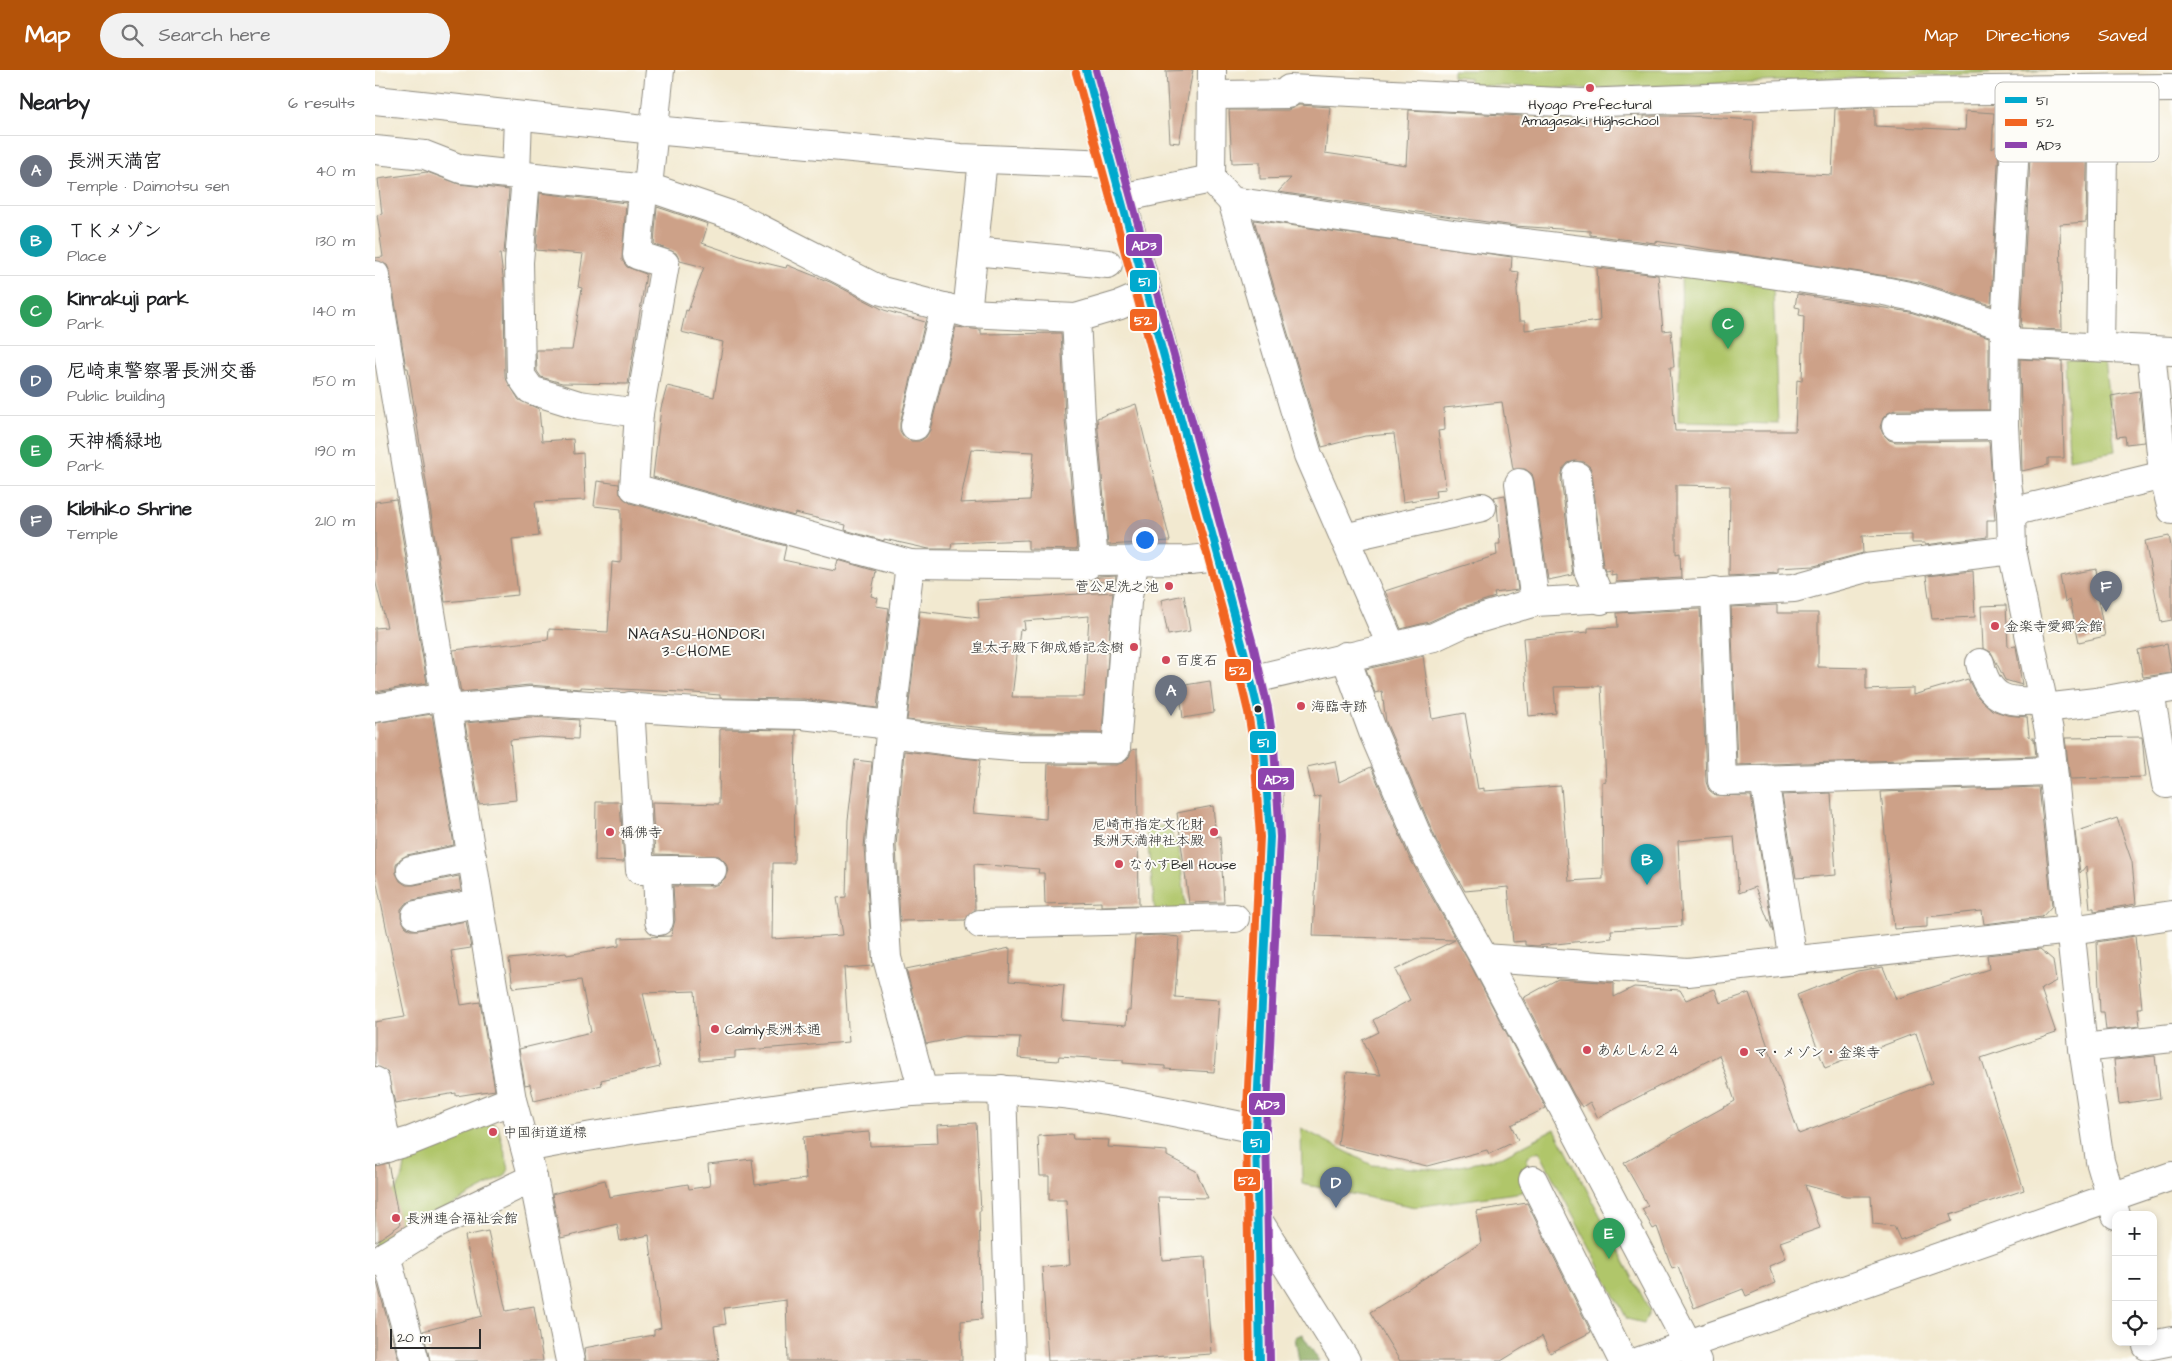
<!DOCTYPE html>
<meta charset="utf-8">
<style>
body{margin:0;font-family:"Architects Daughter","Klee One",sans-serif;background:#f2f2f2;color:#202124}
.controls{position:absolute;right:15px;bottom:15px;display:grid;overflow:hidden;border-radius:10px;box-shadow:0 2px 8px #0003}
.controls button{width:45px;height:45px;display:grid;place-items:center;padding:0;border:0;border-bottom:1px solid #e0e0e0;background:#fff;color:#202124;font:25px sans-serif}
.scale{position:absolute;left:15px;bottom:12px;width:91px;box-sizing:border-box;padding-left:5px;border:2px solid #2b2b2b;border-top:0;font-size:14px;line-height:18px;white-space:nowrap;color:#2b2b2b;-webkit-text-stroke:4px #fdfcf7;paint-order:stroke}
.you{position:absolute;left:769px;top:469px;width:18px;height:18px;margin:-12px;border:4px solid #fff;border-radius:50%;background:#1a73e8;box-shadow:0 0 0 8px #1a73e833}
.badge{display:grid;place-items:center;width:32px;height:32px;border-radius:50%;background:#b45309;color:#fff;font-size:16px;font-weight:700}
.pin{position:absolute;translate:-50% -41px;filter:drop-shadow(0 1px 2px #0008)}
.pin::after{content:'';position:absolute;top:26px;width:18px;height:15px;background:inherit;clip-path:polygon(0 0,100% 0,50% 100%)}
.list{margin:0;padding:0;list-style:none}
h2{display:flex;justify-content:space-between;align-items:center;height:65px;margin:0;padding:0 20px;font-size:21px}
h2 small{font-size:16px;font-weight:400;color:#757577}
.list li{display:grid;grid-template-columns:32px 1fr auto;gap:15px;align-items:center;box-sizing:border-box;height:70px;padding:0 20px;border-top:1px solid #e0e0e0}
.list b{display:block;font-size:19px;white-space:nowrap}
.list p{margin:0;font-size:16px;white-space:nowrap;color:#757577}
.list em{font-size:16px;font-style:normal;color:#757577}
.icon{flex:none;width:28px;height:28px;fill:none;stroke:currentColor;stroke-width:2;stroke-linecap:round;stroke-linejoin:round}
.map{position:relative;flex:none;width:1797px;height:1291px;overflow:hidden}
header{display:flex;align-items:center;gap:30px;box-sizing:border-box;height:70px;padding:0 25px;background:#b45309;color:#fff}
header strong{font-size:24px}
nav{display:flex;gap:28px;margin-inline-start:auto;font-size:18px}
.search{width:350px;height:45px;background:#f2f2f2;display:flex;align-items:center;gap:12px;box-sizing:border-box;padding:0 18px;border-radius:28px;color:#757577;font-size:19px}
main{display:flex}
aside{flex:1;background:#fff}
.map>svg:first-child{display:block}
</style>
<header>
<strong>Map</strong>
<div class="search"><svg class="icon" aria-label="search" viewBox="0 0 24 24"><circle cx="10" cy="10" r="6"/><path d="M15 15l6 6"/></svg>Search here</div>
<nav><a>Map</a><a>Directions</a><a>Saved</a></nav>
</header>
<main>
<aside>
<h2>Nearby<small>6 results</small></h2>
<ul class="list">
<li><span class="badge" style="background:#6b7280">A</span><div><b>長洲天満宮</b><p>Temple · Daimotsu sen</p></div><em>40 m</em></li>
<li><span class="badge" style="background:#0f9aa8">B</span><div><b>ＴＫメゾン</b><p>Place</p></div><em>130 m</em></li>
<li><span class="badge" style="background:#2e9e5b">C</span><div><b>Kinrakuji park</b><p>Park</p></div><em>140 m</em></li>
<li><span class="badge" style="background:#5c6f8a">D</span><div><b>尼崎東警察署長洲交番</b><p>Public building</p></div><em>150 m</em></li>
<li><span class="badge" style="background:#2e9e5b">E</span><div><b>天神橋緑地</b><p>Park</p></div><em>190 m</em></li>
<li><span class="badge" style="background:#6b7280">F</span><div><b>Kibihiko Shrine</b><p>Temple</p></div><em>210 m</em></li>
</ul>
</aside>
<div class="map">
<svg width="1797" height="1291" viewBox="0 0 1797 1291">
<rect width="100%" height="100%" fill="#fdfcf7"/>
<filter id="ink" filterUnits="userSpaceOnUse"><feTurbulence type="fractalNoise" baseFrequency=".02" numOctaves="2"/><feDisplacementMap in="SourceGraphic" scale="10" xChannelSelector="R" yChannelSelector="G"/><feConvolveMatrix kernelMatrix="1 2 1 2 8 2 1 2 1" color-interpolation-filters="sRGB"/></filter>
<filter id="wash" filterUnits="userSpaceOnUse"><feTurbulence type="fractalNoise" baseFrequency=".0096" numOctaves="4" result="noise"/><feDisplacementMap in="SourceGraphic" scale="20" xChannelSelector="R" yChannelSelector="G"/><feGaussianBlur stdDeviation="1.12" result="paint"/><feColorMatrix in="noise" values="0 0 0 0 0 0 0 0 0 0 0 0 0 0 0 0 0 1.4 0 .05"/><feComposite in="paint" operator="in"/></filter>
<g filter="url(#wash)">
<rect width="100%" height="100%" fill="#f2e9d0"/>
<g fill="#b0c66b" stroke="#6e784b">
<polygon points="1078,0 1679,0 1209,19 1095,15 1095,8 1078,6"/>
<path d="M1306,203l92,14 5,137 -100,-2c0,-50 5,-99 3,-149z"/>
<polygon points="1690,289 1729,290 1740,381 1694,389"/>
<polygon points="796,755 798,771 803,771 811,838 780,842 771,758"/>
<path d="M117,1053l6,3 11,43 -4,7 -74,40 -56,36v-47c21,-13 30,-21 30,-47z"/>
<polygon points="926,1058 997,1095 1066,1100 1124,1088 1180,1059 1275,1241 1269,1253 1252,1249 1164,1081 1153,1086 1148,1122 1040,1137 927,1114"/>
</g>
<polygon fill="#8cab5f" stroke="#5c6b45" points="927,1264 944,1291 924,1291 920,1267"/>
<g id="blocks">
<g fill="#cda188" fill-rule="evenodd">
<polygon points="818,0 804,73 795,72 791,1"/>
<polygon points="924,35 955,37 950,83 1031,95 1034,40 1147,46 1147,55 1213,54 1213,49 1269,51 1269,46 1314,46 1379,50 1376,101 1457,105 1460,39 1500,38 1500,56 1590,60 1591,41 1619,43 1617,79 1624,74 1616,235 1544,212 1511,206 1280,171 1280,173 1215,165 1215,161 1140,156 903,122 916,108 885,109 885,92 857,93 854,40 913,40"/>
<polygon points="1664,47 1713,48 1711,152 1685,154 1687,260 1646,258 1657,52"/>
<polygon points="52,102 84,114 134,120 129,184 125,183 129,214 130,307 144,330 164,339 167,371 198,369 199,384 208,383 210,430 160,432 164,466 137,469 143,525 70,532 33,298 31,298 15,202 12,195 0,190 0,188 8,187 2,145 7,144 3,109"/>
<polygon points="165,123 251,133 247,190 252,197 271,204 253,314 187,313 166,307 162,301 161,280 197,280 207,218 203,217 208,184 161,180"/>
<path d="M282,137l51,17 -6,19 47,16 37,9 1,-3 43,17 54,28 41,12 -25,101v8l4,6 7,4h9l6,-4 4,-7 26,-103 25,3v4l80,-1 4,86 12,131 -49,-1v-9l-76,3 -1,6h-22l-45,-10v2l-39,-11 1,-5 -51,-12 -1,3 -141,-39 8,-69 6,-22 47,11 9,-55 -42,-10 5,-22 2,1 16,-44 -24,-6 -4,-8 -22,-9zM596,379l63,3 -4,48 -70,3z"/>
<polygon points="879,150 1137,187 1136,201 1144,202 1142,221 1144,251 1150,251 1150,260 1225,251 1222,198 1283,205 1288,261 1296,260 1299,297 1295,297 1300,361 1420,361 1422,310 1427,311 1429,246 1424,245 1425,238 1420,237 1422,224 1535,242 1614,267 1614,340 1520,340 1513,343 1508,348 1505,357 1508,364 1514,370 1521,372 1614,371 1620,450 1612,450 1612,467 1550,475 1550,473 1537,473 1537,465 1487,466 1488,483 1439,496 1403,498 1403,503 1354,506 1355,416 1301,415 1301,484 1305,483 1306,508 1241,512 1241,504 1236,505 1236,500 1230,501 1228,496 1217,404 1215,397 1209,392 1200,391 1193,393 1188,399 1186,408 1198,505 1173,510 1159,411 1157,404 1150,399 1138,399 1127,332 1069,338 1070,360 1063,361 1071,419 1060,420 1061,427 1028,432 1019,364 990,366 947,377"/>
<polygon points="1645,289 1687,291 1689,388 1673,388 1673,395 1647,401"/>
<polygon points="1764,321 1769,372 1751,374 1750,366 1742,367 1736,326"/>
<polygon points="761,334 795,471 733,475 722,348"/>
<polygon points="222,411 244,414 245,424 255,433 411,476 408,490 460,501 463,490 501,501 496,526 503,528 501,536 514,538 502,638 429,629 345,628 345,625 306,622 205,617 205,619 154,615 86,622 78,580 173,570 174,559 233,562 237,492 246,493 246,439 219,436"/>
<polygon points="1130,425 1143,520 1119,523 1120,527 1085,538 1054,552 1026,559 1010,521 1122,485 1121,474 1125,474 1122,434 1119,427"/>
<polygon points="21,429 52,613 0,622 0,558 12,557 0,510 0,432"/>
<polygon points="1794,466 1797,481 1797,550 1786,552 1770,471"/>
<polygon points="1721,499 1725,524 1722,525 1730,566 1704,572 1695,530 1690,532 1685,506"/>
<polygon points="1598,501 1600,547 1557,549 1551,506"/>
<polygon points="741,506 740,514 718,510 724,507"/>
<path d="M738,522l-11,141 -78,-1 -117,-12 13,-109 59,7 -1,-18zM714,546l-5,81h-72l8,-67 5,-1 -1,-8z"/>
<polygon points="809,525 815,561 793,565 786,530"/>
<polygon points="1402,535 1402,543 1443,543 1443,597 1491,598 1491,620 1538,618 1538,625 1593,609 1601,625 1617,640 1632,645 1652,647 1654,666 1659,669 1661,686 1362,695 1356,537"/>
<polygon points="1631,535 1633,577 1641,576 1647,615 1630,610 1616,582 1608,578 1606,536"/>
<polygon points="1325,539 1331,712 1334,720 1340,725 1376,726 1398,862 1380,817 1364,823 1359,766 1303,771 1307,856 1236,860 1237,868 1162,876 1150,875 1150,871 1138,872 1133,817 1090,821 1062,772 1011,652 1007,621 1000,623 991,599 1048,586 1057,649 1090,643 1103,719 1109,718 1109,721 1186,716 1194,811 1228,809 1227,712 1231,711 1226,616 1179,617 1181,643 1154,646 1148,568 1213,562 1213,558 1243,557 1242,543"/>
<polygon points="1792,574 1797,603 1768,607 1763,580"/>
<polygon points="835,611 839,643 808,648 804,616"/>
<polygon points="57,644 79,775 32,785 25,789 21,795 21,803 25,811 31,815 39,815 84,806 86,820 38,830 30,834 26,839 26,847 30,856 35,860 43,860 91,851 96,878 76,881 86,935 105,932 120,1020 81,1026 81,1023 20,1033 12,1001 0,996 0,952 30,947 0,804 0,653"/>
<polygon points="155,647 204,650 203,669 165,667 135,670 141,730 104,734 90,653"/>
<polygon points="345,659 421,660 419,793 398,793 397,869 468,865 462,828 471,827 473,750 480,690 497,692 489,777 498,896 469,898 474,972 360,981 360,988 325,991 320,921 268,923 285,997 226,1010 227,1015 159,1031 155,1014 150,1015 144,979 216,962 206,910 138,918 134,889 191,883 192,885 244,876 244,868 296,866 300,850 298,816 337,816 344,814 350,808 353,800 351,793 344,786 280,784 277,732 344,734"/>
<polygon points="1767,667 1771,707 1695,709 1690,668"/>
<polygon points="762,679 764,835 726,836 726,832 670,834 669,803 663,803 664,799 599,794 600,840 590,850 525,851 521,776 529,681 605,690 598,743 671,749 673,694 741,695 749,692 754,687 757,680"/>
<polygon points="960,691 964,712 996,697 1034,787 1094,892 1171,1038 1136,1055 1143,1070 1114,1084 1112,1080 1052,1096 963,1075 972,1002 1006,1005 988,970 1004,962 998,950 1035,930 1020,900 1080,870 938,866 945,726 939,728 932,697"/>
<polygon points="1664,717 1677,836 1667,847 1609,854 1607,841 1552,847 1552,857 1519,859 1506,722"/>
<polygon points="1456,723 1461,805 1421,808 1407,725"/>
<polygon points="221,732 245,732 249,792 220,791"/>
<polygon points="838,736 841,767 845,766 849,832 814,833 802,743"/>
<polygon points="1742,748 1757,792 1761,834 1719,841 1719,838 1715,838 1711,796 1705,803 1700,762"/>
<polygon points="785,865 804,867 800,927 844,930 839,1002 790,999 790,996 748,993 748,990 684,986 683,991 643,988 645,967 590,966 551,974 531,899 635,878 634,911 689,915 686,950 751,955 752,940 755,940 760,866"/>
<polygon points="1760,866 1767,938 1763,938 1765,956 1731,960 1729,942 1725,942 1722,872"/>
<polygon points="1665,879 1678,890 1681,911 1666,919 1681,963 1606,988 1649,1120 1575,1145 1577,1151 1525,1170 1519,1156 1498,1154 1496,1126 1471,1126 1430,1115 1445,1158 1405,1172 1411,1189 1394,1196 1401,1213 1371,1226 1368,1219 1319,1238 1303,1196 1297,1198 1282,1157 1278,1159 1267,1139 1273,1136 1249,1093 1360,1031 1344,985 1223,1048 1215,1032 1207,1037 1199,1025 1148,928 1183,909 1239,913 1239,927 1259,917 1305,920 1311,930 1340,919 1345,933 1374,923 1424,1064 1557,1013 1541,963 1450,998 1422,925 1482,901 1508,897 1521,929 1614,899 1612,885"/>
<polygon points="1780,986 1785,1028 1744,1034 1739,990"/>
<polygon points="601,1053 606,1141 604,1141 607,1249 586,1251 587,1291 413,1291 411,1230 349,1238 351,1254 339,1256 344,1291 211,1291 209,1278 279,1265 279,1260 286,1258 274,1165 245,1171 242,1154 186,1168 177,1124 230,1110 234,1127 313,1114 314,1119 335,1116 333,1094 377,1089 380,1115 431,1109 428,1067 494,1062 495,1076 563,1073 562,1055"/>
<polygon points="697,1064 698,1069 734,1070 733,1077 792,1081 792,1086 821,1101 833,1128 783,1127 787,1190 830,1187 836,1284 730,1291 673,1291 667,1197 695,1195 691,1130 674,1130 674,1106 665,1106 663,1066"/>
<polygon points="13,1093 25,1155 0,1172 0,1096"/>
<polygon points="1152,1133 1216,1262 1175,1283 1167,1266 1126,1291 1025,1291 995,1242 1106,1173 1101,1141"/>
<polygon points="113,1161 131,1241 159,1236 168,1291 55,1291 48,1261 107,1246 90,1166"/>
<polygon points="0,1209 1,1209 24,1291 0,1291"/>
</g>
</g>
</g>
<g filter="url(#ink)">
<use href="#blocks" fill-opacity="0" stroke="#8e8a7e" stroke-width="1"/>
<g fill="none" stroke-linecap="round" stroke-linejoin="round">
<g stroke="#8e8a7e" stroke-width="30">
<g id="minor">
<polyline points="285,0 273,117 364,148 507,221 592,243 701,248 745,235 773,223"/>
<polyline points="711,0 773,223 869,581 883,640 889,679 893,713 895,767 881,1059 885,1291"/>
<polyline points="838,25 913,24 914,19 1206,33 1517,21 1797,18"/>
<polyline points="0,30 279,60 586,88 737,94"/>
<polyline points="0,80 50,85 86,99 271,119"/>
<polyline points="141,105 143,46"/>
<polyline points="151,107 144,192 146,306 156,320 204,335 264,343"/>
<polyline points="836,109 837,0"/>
<polyline points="273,117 268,123 262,185 290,194 264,343 259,418 535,494 711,496 719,491 815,490 844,487"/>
<polyline points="746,128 836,109 857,131 1085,165 1376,201 1509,221 1539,227 1630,256 1629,355 1632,412 1636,442 1637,480 1674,661 1708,978 1725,1091 1741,1145"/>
<polyline points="857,131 933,385 1016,575"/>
<polyline points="599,181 733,194"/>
<polyline points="0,205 137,1030 158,1108 195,1291"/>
<polyline points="592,243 608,89"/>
<polyline points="701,248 706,348 719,491"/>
<polyline points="1630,256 1643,21"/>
<polyline points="1631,273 1797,281"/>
<polyline points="1725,277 1729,20"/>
<polyline points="1776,281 1788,404 1797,440"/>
<polyline points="540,356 570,237"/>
<polyline points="1521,356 1629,355"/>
<polyline points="1202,406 1213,500 1226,530"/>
<polyline points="1144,413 1160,532"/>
<polyline points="1636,442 1797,403"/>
<polyline points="969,468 1107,437"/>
<polyline points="1340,521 1347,711 1678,701"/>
<polyline points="970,586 998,662 1048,779 1109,888 1322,1291"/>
<path d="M1605,593c8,37 28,41 62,37"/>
<polyline points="875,610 1059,567 1089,553 1160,532 1419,518 1491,498 1637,480"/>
<polyline points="1775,623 1791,714 1797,713"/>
<polyline points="72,636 84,638 155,631 337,643 427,645 516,655 515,663 590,673 648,678 741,679 752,532 760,490"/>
<polyline points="255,636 265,800 337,800"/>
<polyline points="0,638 71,626"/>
<polyline points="1669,638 1721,632 1797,618"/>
<polyline points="516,655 535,494"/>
<polyline points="515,663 505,776 512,888 548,1021"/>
<polyline points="1389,709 1418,891"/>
<polyline points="36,800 97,787"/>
<polyline points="282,800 284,851"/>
<polyline points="41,845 104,833"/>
<polyline points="605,854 860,848"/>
<polyline points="1109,888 1313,902 1696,860 1797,845"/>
<polyline points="1708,978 1797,968"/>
<polyline points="0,1011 12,1078"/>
<polyline points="627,1019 636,1291"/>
<path d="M151,1078c76,-15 152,-25 228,-36 82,-12 165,-25 248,-22 87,2 170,22 254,39"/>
<polyline points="0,1081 35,1071 137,1030"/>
<polyline points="1158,1110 1248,1291"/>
<polyline points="883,1150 971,1291"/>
<polyline points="11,1185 40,1291"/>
<polyline points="0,1192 58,1156 158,1108"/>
<polyline points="1772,1276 1797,1271"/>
<polyline points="1265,1291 1797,1106"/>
</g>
</g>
<use href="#minor" stroke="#fff" stroke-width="28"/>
<g stroke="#fdfcf7" stroke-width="11">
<polyline id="bus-1" points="711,0 869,581 883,640 889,679 895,767 881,1059 885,1291"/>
</g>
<g stroke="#fdfcf7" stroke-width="11">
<polyline id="bus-2" points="701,3 859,583 873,642 879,680 885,767 871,1059 875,1291"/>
</g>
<g stroke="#fdfcf7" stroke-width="11">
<polyline id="bus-3" points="721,0 879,578 893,638 899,677 905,767 891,1059 895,1291"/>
</g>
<use href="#bus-1" stroke="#00a9ce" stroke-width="8"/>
<use href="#bus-2" stroke="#f26522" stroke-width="8"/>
<use href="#bus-3" stroke="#8e44ad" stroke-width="8"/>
</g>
</g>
<g fill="#d1495b" stroke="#fdfcf7" stroke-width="2">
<circle cx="1215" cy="18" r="5"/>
<circle cx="794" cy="516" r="5"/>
<circle cx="1620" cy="556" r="5"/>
<circle cx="759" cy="577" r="5"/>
<circle cx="791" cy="590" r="5"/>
<circle cx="926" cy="636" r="5"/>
<circle cx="235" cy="762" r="5"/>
<circle cx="839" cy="762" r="5"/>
<circle cx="744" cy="794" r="5"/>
<circle cx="340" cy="959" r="5"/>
<circle cx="1212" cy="980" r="5"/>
<circle cx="1369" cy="982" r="5"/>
<circle cx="118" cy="1062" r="5"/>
<circle cx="21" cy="1148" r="5"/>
</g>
<circle fill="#2b2b2b" stroke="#fdfcf7" stroke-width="2" cx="883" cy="639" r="4.5"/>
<g text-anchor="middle" stroke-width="4" stroke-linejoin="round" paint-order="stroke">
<g font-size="14" fill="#2b2b2b" stroke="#fdfcf7" text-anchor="start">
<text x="1215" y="39" text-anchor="middle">Hyogo Prefectural<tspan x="1215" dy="16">Amagasaki Highschool</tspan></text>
<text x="784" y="521" text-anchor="end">菅公足洗之池</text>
<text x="1630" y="561">金楽寺愛郷会館</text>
<text x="749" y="582" text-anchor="end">皇太子殿下御成婚記念樹</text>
<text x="801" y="595">百度石</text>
<text x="936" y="641">海臨寺跡</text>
<text x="829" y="759" text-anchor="end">尼崎市指定文化財<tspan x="829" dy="16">長洲天満神社本殿</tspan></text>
<text x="245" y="767">稱佛寺</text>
<text x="754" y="799">なかすBell House</text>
<text x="350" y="964">Calmly長洲本通</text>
<text x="1222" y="985">あんしん２４</text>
<text x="1379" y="987">マ・メゾン・金楽寺</text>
<text x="128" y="1067">中国街道道標</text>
<text x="31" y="1153">長洲連合福祉会館</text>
</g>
<g font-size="15" letter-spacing="1" fill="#2b2b2b" stroke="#fdfcf7">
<text x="322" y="569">NAGASU-HONDORI<tspan x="322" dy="17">3-CHOME</tspan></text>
</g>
</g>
<rect x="1620" y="12" width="164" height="80" rx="8" fill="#fdfcf7" stroke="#bebdba" stroke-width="1"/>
<rect x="1630" y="27" width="22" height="6" fill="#00a9ce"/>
<rect x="1630" y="49" width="22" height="7" fill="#f26522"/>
<rect x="1630" y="72" width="22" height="6" fill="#8e44ad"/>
<g font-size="14" fill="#2b2b2b">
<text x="1661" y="35">51</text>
<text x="1661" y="57">52</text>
<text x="1661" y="80">AD3</text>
</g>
<g stroke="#fdfcf7" stroke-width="2">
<rect x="750" y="163" width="38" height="24" rx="5" fill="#8e44ad"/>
<rect x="754" y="199" width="29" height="24" rx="5" fill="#00a9ce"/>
<rect x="754" y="238" width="29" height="24" rx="5" fill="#f26522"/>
<rect x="849" y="588" width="28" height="24" rx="5" fill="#f26522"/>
<rect x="874" y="660" width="28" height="24" rx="5" fill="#00a9ce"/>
<rect x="882" y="697" width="38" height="24" rx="5" fill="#8e44ad"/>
<rect x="873" y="1022" width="38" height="24" rx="5" fill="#8e44ad"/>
<rect x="867" y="1060" width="29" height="24" rx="5" fill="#00a9ce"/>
<rect x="858" y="1098" width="28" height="24" rx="5" fill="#f26522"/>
</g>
<g font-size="14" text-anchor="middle" font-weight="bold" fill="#fff">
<text x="769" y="180">AD3</text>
<text x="769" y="216">51</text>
<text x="768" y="255">52</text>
<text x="863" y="605">52</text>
<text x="888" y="677">51</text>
<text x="901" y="714">AD3</text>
<text x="892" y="1039">AD3</text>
<text x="881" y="1077">51</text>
<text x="872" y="1115">52</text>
</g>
</svg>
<div class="controls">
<button>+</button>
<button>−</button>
<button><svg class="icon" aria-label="locate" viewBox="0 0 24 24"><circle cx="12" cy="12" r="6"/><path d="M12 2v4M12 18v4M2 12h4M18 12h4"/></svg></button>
</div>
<div class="scale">20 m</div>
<div class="you"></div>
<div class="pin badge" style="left:796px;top:646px;background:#6b7280">A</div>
<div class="pin badge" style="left:1272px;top:815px;background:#0f9aa8">B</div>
<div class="pin badge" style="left:1353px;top:279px;background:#2e9e5b">C</div>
<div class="pin badge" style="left:961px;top:1138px;background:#5c6f8a">D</div>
<div class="pin badge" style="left:1234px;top:1189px;background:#2e9e5b">E</div>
<div class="pin badge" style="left:1731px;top:542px;background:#6b7280">F</div>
</div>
</main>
